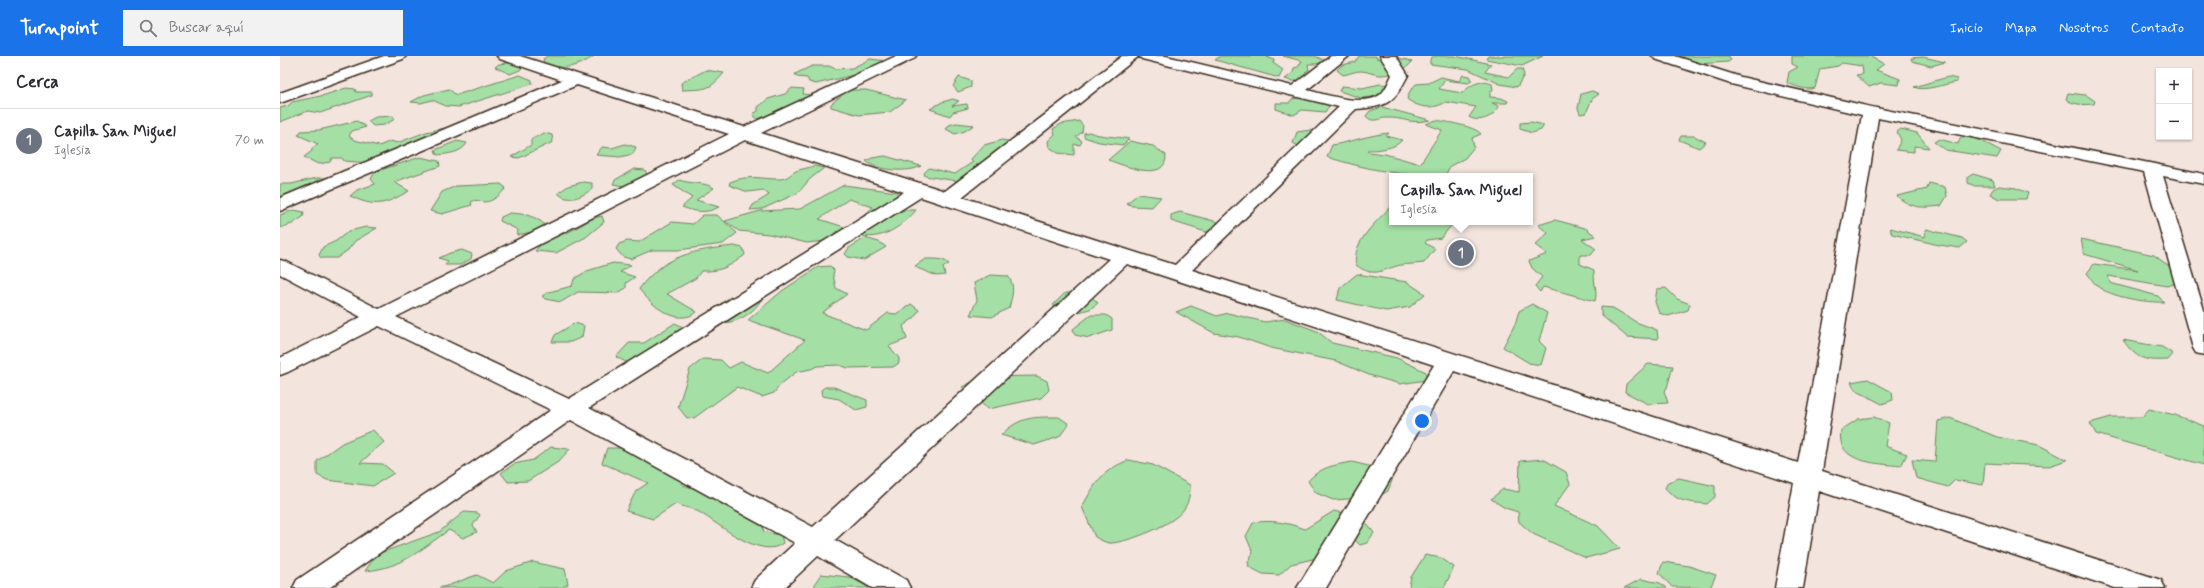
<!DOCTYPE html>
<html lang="es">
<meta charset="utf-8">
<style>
body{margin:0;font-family:Mynerve,sans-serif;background:#f2f2f3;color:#2b2b33}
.controls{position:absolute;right:12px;top:12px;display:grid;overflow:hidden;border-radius:0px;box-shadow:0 1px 3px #0004}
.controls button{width:36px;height:36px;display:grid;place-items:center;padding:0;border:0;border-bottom:1px solid #e1e1e2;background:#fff;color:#2b2b33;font:20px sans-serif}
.you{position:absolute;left:1142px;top:365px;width:14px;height:14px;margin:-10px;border:3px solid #fff;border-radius:50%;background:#1a73e8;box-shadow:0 0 0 6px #1a73e833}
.badge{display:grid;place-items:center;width:26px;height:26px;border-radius:50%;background:#1a73e8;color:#fff;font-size:13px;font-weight:700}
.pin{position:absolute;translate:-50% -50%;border:2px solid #fff;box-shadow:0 1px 4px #0006}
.popup{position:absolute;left:1109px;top:117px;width:144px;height:52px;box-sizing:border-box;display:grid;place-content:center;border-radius:0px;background:#fff;filter:drop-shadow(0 1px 3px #0005);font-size:13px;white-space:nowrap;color:#7c7c81}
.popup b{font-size:15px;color:#2b2b33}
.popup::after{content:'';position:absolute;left:50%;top:100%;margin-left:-8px;border:8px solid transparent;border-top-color:#fff}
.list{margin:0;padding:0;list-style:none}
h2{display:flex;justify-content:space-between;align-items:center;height:52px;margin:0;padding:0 16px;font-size:17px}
h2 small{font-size:13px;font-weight:400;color:#7c7c81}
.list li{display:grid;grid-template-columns:26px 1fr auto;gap:12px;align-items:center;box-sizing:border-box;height:64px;padding:0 16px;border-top:1px solid #e1e1e2}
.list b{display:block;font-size:15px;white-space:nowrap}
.list p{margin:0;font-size:13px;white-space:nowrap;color:#7c7c81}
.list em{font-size:13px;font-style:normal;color:#7c7c81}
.icon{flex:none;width:22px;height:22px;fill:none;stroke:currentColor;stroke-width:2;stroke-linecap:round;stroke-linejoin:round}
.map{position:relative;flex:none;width:1924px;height:532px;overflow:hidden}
header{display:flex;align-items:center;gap:24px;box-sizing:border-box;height:56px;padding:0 20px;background:#1a73e8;color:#fff}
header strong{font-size:19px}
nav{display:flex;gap:22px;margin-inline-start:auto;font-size:14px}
.search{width:280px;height:36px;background:#f2f2f3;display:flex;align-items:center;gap:10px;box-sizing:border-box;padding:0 14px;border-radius:0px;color:#7c7c81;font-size:15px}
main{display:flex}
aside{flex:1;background:#fff}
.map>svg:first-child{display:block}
</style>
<header>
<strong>Turnpoint</strong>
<div class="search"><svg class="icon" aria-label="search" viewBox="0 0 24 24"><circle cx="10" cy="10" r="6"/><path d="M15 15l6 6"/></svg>Buscar aquí</div>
<nav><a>Inicio</a><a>Mapa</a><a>Nosotros</a><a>Contacto</a></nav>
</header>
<main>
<aside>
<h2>Cerca<small></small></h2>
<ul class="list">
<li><span class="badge" style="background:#6b7280">1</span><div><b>Capilla San Miguel</b><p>Iglesia</p></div><em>70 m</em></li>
</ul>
</aside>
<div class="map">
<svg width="1924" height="532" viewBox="0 0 1924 532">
<rect width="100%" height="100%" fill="#f4e4de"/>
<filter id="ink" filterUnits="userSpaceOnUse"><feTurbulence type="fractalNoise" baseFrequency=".025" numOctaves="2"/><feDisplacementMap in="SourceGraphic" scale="8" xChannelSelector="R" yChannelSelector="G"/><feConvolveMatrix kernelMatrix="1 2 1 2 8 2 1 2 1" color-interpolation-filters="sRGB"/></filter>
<g filter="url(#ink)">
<g fill="#a4dfa5" stroke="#708462">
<path d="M267,0h47c-15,11 -31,14 -49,9l-2,-6z"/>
<polygon points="940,0 990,0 987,1 994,4 993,7 1003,14 999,22 935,4"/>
<path d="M1003,0h32l10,5 -9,3h-8l1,6 -4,2 6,3c-10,7 -15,8 -26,4l8,-6 1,-5 4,-1 4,-6z"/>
<path d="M1079,0h17v2c12,3 26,-2 36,4 -7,9 -20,13 -32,13 -6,0 -12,-4 -19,-4 -7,0 -11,3 -18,4l-6,-5 5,-5 13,-3z"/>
<polygon points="1154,0 1175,0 1211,8 1205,16 1229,21 1237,13 1242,13 1244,19 1237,31 1220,28 1188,13 1150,8 1150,3"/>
<polygon points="1208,0 1263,0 1242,10 1206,3"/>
<polygon points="1380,0 1449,0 1451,4 1448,6 1419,8"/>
<path d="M1512,0h77l15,8 -8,6 24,9 -1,6 -18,-2 -12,4 -13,-12 7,-1 -1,-8 -20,-3 -4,3 -18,3 -5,19c-9,3 -19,-2 -28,-5l2,-11 9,-5 -6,-3z"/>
<polygon points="1643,1 1665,6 1651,10 1632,5 1631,2"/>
<polygon points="590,3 607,5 582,17 536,28 529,26 527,22 517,21 515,18 532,10 549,10 556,13 572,12"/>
<polygon points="233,6 244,10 240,14 230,18 215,11 219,8"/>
<path d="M426,14l18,3c-15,18 -19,16 -42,17l-1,-7z"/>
<polygon points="240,19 252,24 252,28 179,51 166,50 152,44 141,47 131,46 144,39 169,33 176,39"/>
<path d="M1183,19l6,1 3,5 -4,2 -23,-3 -6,9 23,4c9,-8 17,-14 30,-9l1,6 -3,2v5l11,1 7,3 -1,2h-15l7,3c-4,10 -19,18 -30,11l7,-10 -30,-5c-13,8 -28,6 -39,-3l3,-8 6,-7 13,-1 12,-6 18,4z"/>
<polygon points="679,21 691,25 691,31 678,36 673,30"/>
<path d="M1668,21l9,2v3c-12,2 -34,10 -43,5z"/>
<polygon points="1100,28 1113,29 1103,40 1081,42 1059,35 1062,30 1082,32"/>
<polygon points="66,32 75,33 76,36 92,36 92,39 40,57 28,55 0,66 0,52 8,50 12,46 45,39"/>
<path d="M512,32l12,1 -1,5 8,1v4c-16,8 -38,23 -56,19l-2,-4 5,-3v-4l10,-8 17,-5z"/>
<polygon points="568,34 586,34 626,44 610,56 579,59 551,51 551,48"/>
<polygon points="1312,35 1319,38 1312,43 1306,57 1300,58 1298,52 1301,38"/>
<path d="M1788,37l18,2 9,6 -1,3c-9,1 -22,1 -28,-5z"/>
<polygon points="1024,41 1051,47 1045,56 1022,54 1014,59 996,53 996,47 1009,47 1012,43"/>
<polygon points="673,43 679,45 672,50 687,48 688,52 673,56 670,60 650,53 662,46"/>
<path d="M1102,51l48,13c-20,5 -27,-3 -44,-2 -7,0 -14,6 -20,-2l4,-5z"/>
<polygon points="113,60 115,63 104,69 93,70 88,65 96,61"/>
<path d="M1156,64c10,2 39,6 45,14l-9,4 2,9 -9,11 -15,8 -5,10c-44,0 -76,-6 -118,-19l5,-12c19,-3 37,-10 57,-12l-3,3 16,4c-7,9 -24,10 -35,10l1,2 17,2 35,10 22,-34 -16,-6z"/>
<polygon points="77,65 86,71 72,75 69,80 74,84 99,90 111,85 117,87 146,76 165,72 171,75 90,107 64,105 62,102 52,102 50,106 38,108 24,101 32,95 32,92 38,88 18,79 21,75 39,74"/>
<polygon points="799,65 803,70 802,76 796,81 802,85 800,89 794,88 794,99 778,97 769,91 768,85 775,78 773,73 781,68"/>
<polygon points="1251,66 1264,69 1261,74 1252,77 1240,73 1240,67"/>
<polygon points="676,67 694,69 685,75 675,78 666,73 669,69"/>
<polygon points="1621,73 1637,77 1649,92 1634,90 1634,96 1616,94 1621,84 1617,76"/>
<polygon points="1031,74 1037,76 1025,82 1026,88 1022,92 1013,87 1017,76"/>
<path d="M809,76c13,5 26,4 40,7l-6,6 -24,-3 -15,-5v-4z"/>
<polygon points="264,77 272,79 273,86 239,102 231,101 251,89 251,83"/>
<polygon points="1401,80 1414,80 1426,86 1419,92 1399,84"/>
<polygon points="1688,81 1702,85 1721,95 1717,102 1665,94 1654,86 1659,83 1678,88 1680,82"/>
<polygon points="722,84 733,86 684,126 645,120 644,117 649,112 675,118 693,106 691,103 704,89"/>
<path d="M177,85l10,2c-5,10 -20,11 -30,12l-2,-5z"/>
<path d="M850,85l23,5 13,9c1,29 -43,10 -58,5z"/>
<polygon points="345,88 356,91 353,98 340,101 316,99 322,91 332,92"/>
<path d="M605,100l36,10c-11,7 -45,5 -55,-5l6,-3z"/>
<path d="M140,101l19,4 1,5 -46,16 15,9c-25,14 -33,17 -59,5l7,-6 18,-6 -4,-5 4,-7z"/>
<path d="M534,110l10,2 -14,11 -12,14 -36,16 -12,1 3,-5 16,-10 -6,-5 -15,2 -19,-7 1,-3c20,-8 30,-3 49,-3 8,0 10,-4 17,-8 5,-2 12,-3 18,-5z"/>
<polygon points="354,113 365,114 367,119 344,130 333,128 335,124"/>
<polygon points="1693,118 1713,124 1715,130 1695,130 1688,127 1688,121"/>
<polygon points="37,122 50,122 0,143 0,128 11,128"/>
<path d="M399,124c11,4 27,2 35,8l-18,12 23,7c-13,7 -24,5 -37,0l10,-9 -19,-13z"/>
<path d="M303,126l9,1v6c-9,7 -24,15 -34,4l10,-7z"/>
<path d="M1649,127l16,4 2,9 -6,10c-17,2 -30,3 -44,-10l30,-7z"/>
<path d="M221,128l5,4c-5,6 -13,14 -22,14 -5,-1 -8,-3 -13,0l1,3 -30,9 -12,-3 12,-19 14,-6z"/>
<polygon points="564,129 617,136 617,143 589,163 582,161 593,151 569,143 539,163 571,173 554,184 527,187 489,178 459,175 445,165 480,155 520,153"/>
<polygon points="1719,130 1736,132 1748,137 1746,143 1719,143 1710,138 1713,133"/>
<polygon points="858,138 881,141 872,151 852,150 847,147"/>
<path d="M1112,149v17h62l-13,16 -14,2 -2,3 10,6 -11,14c-8,1 -16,1 -23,2 -19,4 -26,14 -45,0 -5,-23 22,-44 36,-60z"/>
<polygon points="14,154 24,156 23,161 12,168 0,172 0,159"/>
<path d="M624,154h12c-12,15 -33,30 -53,26v-5z"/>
<polygon points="900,156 938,166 938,172 926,176 891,165 891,159"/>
<path d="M230,157c14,1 25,2 36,13l-9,5 -20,4 1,-5 -18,-9 1,-4z"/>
<polygon points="423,159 437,159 457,177 443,188 398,194 372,194 351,203 343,201 336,193 339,188 347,185 359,186 392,166 413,168"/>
<path d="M322,160l2,6 -18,15 -30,16 -21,-2c11,-15 27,-14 41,-23 11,-6 13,-9 26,-12z"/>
<path d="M1275,164l30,8 11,8 -14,3 14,10 -5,6h-11v9l14,6c-1,11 4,21 1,31l-52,-14 -3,5 -5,-6 7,-9 -10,-9 -3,-7 18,-7 -12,-9 13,-12 -10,-8z"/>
<polygon points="86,171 97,172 75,185 68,194 57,202 41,202 39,199 43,191 56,185 69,175"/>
<polygon points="1610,172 1645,181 1646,173 1682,182 1687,186 1680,192 1659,189 1612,178"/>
<polygon points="585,182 599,186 606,191 584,204 568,201 565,198 569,192"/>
<path d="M1801,183l73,16 27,20 -2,7 -12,4 -59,-10 2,7 48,13 6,6c-17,1 -54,-5 -67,-16 -4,-4 -7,-9 -10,-13l7,-9 44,6 -54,-16z"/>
<path d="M454,190l9,2 2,7c-15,11 -24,17 -44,16l-5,7 -29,16 30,18c-20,15 -45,-6 -58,-23 25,-34 56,-39 95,-43z"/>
<polygon points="182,194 192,198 191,203 180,209 165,209 168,205 159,202 170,197"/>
<path d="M645,203c9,0 18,-1 24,5l-6,3 2,8 -8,1 -20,-8 -2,-2z"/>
<polygon points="333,207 351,209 340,216 355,221 346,227 346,232 338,237 298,236 281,246 265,243 262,240 269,236 292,230 294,223 307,215"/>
<polygon points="550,210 554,214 553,219 556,232 567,238 542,257 586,274 608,257 616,258 631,248 639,254 634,262 623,270 627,283 609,290 619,302 619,307 613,311 568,312 559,309 537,310 531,313 516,316 500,329 494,337 482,341 457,331 414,362 407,362 398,351 410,313 423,303 441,304 449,312 461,306 488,317 525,284 468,264 502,235 538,211"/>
<polygon points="1077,218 1127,226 1145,238 1130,251 1106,255 1057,244 1060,232"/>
<path d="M710,219l18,1c8,11 4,20 1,32l-17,9 -22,-2 7,-15 -3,-17z"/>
<polygon points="1386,232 1397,243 1410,248 1408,254 1388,260 1379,257 1375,246 1377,233"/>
<polygon points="785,237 808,237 818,247 810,253 783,260 773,249"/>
<path d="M450,241h16l15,3c-12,20 -36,27 -57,22l2,-8z"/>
<polygon points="1252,248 1267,257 1259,285 1266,292 1261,309 1249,307 1223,291 1235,268 1239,255"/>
<polygon points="911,250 937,260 948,257 985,266 1005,263 1037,275 1052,287 1117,302 1146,316 1146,324 1120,328 1089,319 1056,305 991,292 959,281 934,277 896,256"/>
<polygon points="1321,251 1333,252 1356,266 1377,274 1378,283 1347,281 1321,259"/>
<polygon points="811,259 826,259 832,263 832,274 809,282 795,279 793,273"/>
<polygon points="295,267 304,270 302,281 291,286 272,286 275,279"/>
<polygon points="395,267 409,274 398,283 394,298 348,307 336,301 349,287 364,287"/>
<path d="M1843,284l39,7 11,7 -5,6c-23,1 -31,0 -45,-20z"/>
<polygon points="1368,308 1393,310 1387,332 1384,335 1388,347 1368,348 1345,336 1346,328"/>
<polygon points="757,320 767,325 769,334 761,342 708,353 682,331 702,321"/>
<polygon points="1588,323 1612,336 1613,344 1602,348 1575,334 1571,326"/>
<polygon points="545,331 554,331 587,344 587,351 576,354 559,343 542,340 541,334"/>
<polygon points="1869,353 1895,359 1924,370 1924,409 1816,378 1810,367 1831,361 1862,361"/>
<path d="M779,361l10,7 -10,13 -25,8 -33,-10c19,-19 33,-18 58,-18z"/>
<path d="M1594,361l15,6 -4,23 22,8 -6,12c-24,-3 -66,-2 -60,-36l17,-11z"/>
<polygon points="1670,362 1717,381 1759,389 1787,404 1769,410 1705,407 1703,429 1675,424 1668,431 1636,422 1632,404 1655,406 1658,365"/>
<polygon points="93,374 104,386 80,407 103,408 114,417 93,430 47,424 37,419 37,405 62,387"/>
<polygon points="271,391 290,393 278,406 248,425 228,426 221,417 234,408 253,404"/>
<path d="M327,392h29l42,24 5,13 34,11 45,23 2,13 17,3 2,8c-21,18 -64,-19 -84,-31 -7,-4 -16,-5 -23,-8l-23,15 -27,-8 10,-20 12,-8 -46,-20z"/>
<polygon points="1263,403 1286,416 1290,428 1274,450 1318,470 1340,493 1306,502 1253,478 1239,466 1238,456 1225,452 1211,443 1223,433 1239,436 1240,405"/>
<path d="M849,404l24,5 37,20c0,8 -1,17 -6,24 -11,16 -53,32 -72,34 -5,1 -13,-4 -17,-6l-13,-30c14,-25 19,-36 47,-47z"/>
<path d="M1072,406l25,6 16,10 -5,13 -15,9 -10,-2 -30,2 -17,-7 -8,-12c12,-14 26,-16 44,-19z"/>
<path d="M1399,422l36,8v11l-8,7c-19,-2 -28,-1 -42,-16l3,-6z"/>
<path d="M1054,455c16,4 31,7 40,22l-7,10 -7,2 -8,-8 -26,19 -35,8 -12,11 -16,-1 -14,-7 -1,-5 5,-9 -7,-17 7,-13c17,-4 36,0 52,6z"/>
<path d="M184,456l14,1 2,2 -7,10 4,7 -14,6 -14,-8c-29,20 -47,38 -84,41l12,-17 62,-22z"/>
<polygon points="1145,499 1161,502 1174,511 1164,532 1131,532 1129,530 1131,521"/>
<path d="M253,506l32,7 3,15 -6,4h-123c14,-3 24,-9 38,-13l16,8 13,-12z"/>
<polygon points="1383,506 1409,510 1436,519 1430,532 1392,531 1379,517"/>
<polygon points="541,518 569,521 590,532 535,532 535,527"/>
<polygon points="1361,523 1380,527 1387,532 1344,532"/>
</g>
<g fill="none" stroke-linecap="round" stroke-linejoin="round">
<g stroke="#3b2a1e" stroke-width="3">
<g id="minor">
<polygon points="104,0 126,0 123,3 0,47 0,37"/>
<path d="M217,0h23l224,71 152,-71h20l-3,3 -152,74 184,58 177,-135h17l-177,141 213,68 164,-158 -197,-48 -3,-3h27l126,30 39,-30h18l-42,34c18,4 58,18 74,4 5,-5 8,-13 11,-19l-12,-19h16l12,19c-14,28 -21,32 -52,34l-164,161 606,193 64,-348 -131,-31 -76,-25 -3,-3h23l66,21 130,30 333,67v10l-41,-8 41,134v45l-8,-2 -3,-5 -49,-176 -266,-54 -56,353 339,109 4,8h-50l-296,-97 -16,97h-28l19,-105 -340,-112 -128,217h-29l137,-223 -307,-101 -292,276 71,40 4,8h-38l-54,-32 -34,32h-33l4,-8 40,-37 -224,-123 -242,168h-36l4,-8 254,-170 -172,-84 -91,46 -8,3v-17l81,-41 -81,-43v-14l7,2 92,47 350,-175 -152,-49 -297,126v-13l282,-118 -62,-21zM465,84l159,52 -335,207 -173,-82zM641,141l188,62 -296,268 -224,-119z"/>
</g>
</g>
<use href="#minor" fill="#fff" fill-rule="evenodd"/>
</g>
</g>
</svg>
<div class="controls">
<button>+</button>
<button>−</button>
</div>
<div class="you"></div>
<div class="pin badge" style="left:1181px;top:197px;background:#6b7280">1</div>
<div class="popup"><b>Capilla San Miguel</b>Iglesia</div>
</div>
</main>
